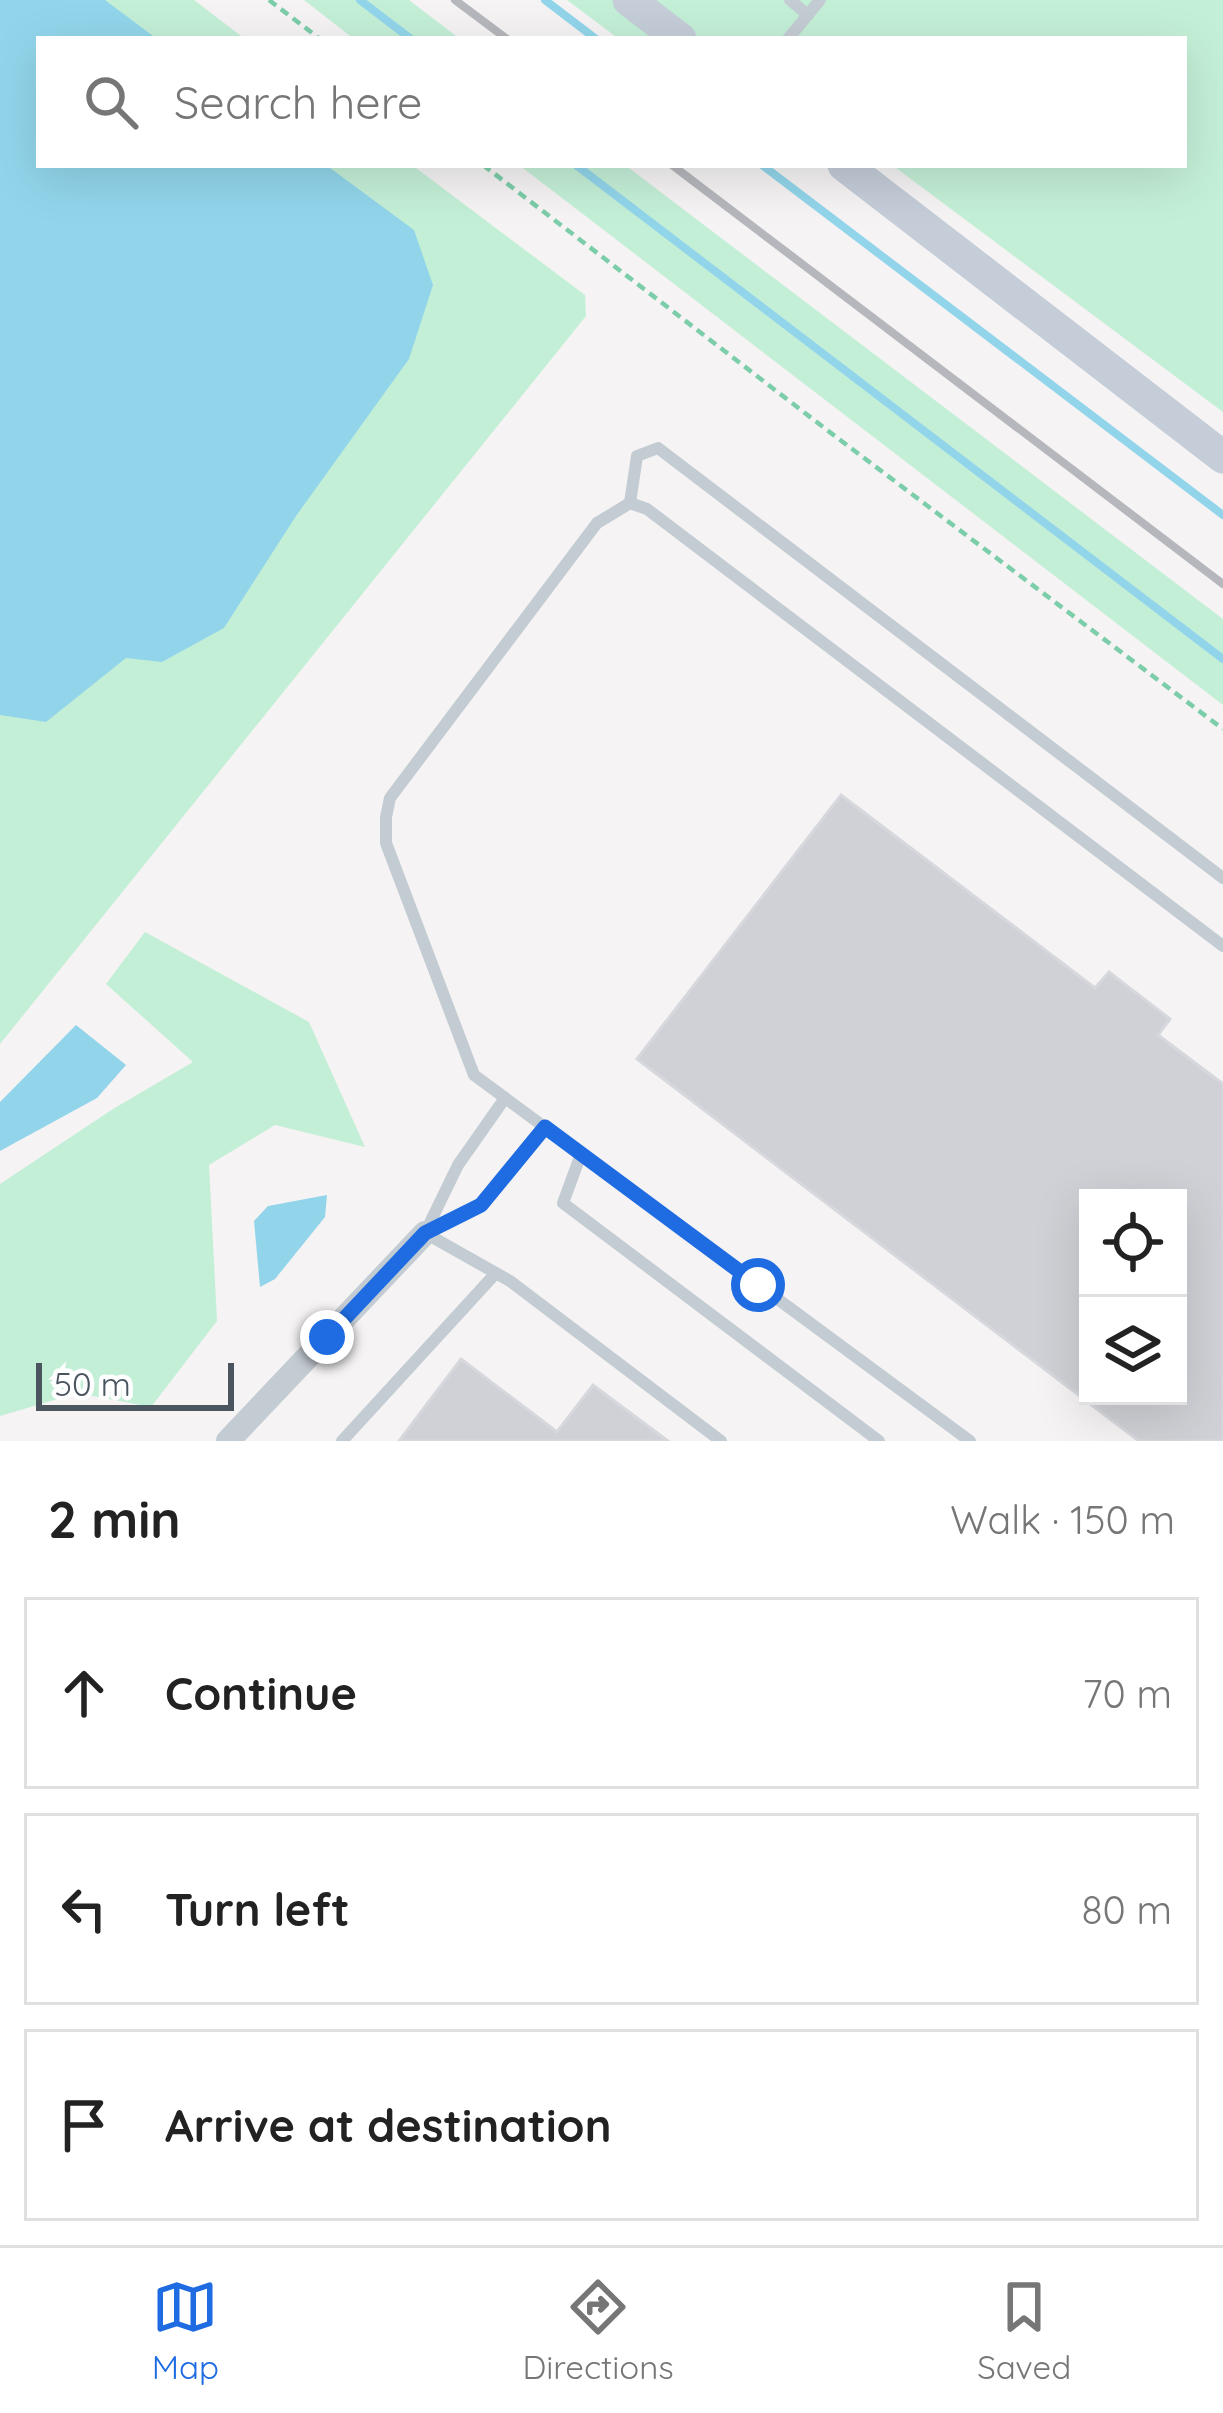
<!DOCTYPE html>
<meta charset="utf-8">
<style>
body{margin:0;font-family:Quicksand,sans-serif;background:#f6f6f6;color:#222}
.controls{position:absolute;right:36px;bottom:36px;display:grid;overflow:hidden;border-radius:0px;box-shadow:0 12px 48px #0002}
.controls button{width:108px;height:108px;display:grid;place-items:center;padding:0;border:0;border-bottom:3px solid #e0e0e0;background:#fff;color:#222;font:60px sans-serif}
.scale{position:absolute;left:36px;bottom:30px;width:198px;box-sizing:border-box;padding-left:12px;border:6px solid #4a5560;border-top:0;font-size:33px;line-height:42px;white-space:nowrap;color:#4a5560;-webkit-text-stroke:9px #fff;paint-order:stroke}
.stop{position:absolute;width:36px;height:36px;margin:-27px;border:9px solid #1f6ce2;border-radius:50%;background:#fff}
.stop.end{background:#1f6ce2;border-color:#fff;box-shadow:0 3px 12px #0008}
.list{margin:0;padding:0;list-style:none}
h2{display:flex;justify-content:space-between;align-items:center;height:156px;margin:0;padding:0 48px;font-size:51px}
h2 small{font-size:39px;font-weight:400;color:#767676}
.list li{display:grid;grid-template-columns:78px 1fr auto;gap:36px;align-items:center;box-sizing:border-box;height:192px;margin:0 24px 24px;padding:0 24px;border:3px solid #e0e0e0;border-radius:0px}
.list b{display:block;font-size:45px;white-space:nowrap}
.list em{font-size:39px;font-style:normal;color:#767676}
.icon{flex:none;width:66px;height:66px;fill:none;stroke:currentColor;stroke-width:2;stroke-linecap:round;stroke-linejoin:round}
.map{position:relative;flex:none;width:1223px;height:1441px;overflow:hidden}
.search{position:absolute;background:#fff;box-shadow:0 12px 48px #0002;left:36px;right:36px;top:36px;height:132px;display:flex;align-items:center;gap:30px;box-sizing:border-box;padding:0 42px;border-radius:0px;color:#767676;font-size:45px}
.sheet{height:804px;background:#fff}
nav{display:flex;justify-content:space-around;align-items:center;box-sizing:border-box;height:168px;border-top:3px solid #e0e0e0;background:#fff;font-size:33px;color:#767676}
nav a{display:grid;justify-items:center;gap:6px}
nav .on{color:#1f6ce2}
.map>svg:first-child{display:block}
</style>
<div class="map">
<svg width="1223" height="1441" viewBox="0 0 1223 1441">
<rect width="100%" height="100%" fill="#f5f3f3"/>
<g fill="#c4efd7">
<polygon points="0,0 194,0 245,39 39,39 39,165 412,165 585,295 586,316 0,1044"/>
<polygon points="304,0 409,0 460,39 354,39"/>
<polygon points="567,0 1223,0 1223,412 892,165 1184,165 1184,39 619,39"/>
<polygon points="519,165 625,165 1223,619 1223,705"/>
<polygon points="145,932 309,1022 365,1147 275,1125 209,1165 217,1321 151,1407 78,1393 0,1416 0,1184 113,1109 193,1062 106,984"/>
</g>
<g fill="#92d5eb">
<polygon points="0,0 105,0 157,39 39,39 39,165 326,165 414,230 433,285 409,359 296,516 224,628 162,662 126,658 46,722 0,715"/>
<polygon points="76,1025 126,1065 97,1098 0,1151 0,1102"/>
<polygon points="327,1195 325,1217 275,1279 260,1287 254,1221 268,1206"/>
</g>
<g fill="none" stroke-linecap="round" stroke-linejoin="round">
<g stroke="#92d5eb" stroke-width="8">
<polyline points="360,0 411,39"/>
<polyline points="545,0 596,39"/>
<polyline points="576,165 1223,659"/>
<polyline points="762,165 1223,515"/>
</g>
</g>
<g fill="#cfd1d6" stroke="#d7d8dd" stroke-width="3" fill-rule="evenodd">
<path d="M841,795l254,193 14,-16 61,47 -12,16 65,49v357h-84l-502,-382zM1088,1198h90v198h-90z"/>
<polygon points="461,1359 557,1432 593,1385 668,1441 399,1441"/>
</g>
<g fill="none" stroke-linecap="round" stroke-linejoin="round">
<g stroke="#7ccda9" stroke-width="4.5" stroke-dasharray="9 6" stroke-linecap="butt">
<polyline points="269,0 320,39"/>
<polyline points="483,165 827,430 1223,729"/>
</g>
<g stroke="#c4ccd3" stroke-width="12">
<polyline points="790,0 808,15"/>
<polyline points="788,39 820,0"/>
<polyline points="630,503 637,456 658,448 1223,878"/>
<polyline points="581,1154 563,1203 879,1441"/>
<polyline points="426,1231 458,1165 505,1098"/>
<polyline points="425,1233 510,1281 721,1441"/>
<polyline points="425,1233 481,1205 545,1128"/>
<polyline points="342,1441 496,1273"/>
<polyline points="970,1441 474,1075 386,843 386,817 390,798 597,523 630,503 647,509 1223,946"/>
</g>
<polyline stroke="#c4ccd3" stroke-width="24" points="228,1441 425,1233"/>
<g stroke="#c4cdd8" stroke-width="33">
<polyline points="629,0 680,39"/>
<polyline points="844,165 1223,457"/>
</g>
<g stroke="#b5b7bc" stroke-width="8">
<polyline points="455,0 507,39"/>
<polyline points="672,165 1223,584"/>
</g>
</g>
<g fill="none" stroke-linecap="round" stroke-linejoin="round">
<polyline stroke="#1f6ce2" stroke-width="15" points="327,1337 425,1233 481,1205 545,1127 758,1285"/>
</g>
</svg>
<div class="controls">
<button><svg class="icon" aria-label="locate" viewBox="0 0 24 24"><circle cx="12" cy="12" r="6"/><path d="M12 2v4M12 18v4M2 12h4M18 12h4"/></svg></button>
<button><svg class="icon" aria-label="layers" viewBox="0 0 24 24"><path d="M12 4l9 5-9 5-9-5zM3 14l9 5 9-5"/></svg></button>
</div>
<div class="scale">50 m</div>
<div class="stop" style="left:758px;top:1285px"></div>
<div class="stop end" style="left:327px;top:1337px"></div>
<div class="search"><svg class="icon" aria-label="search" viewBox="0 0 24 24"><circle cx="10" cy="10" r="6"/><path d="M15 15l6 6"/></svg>Search here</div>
</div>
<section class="sheet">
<h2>2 min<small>Walk · 150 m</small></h2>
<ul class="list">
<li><svg class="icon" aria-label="ahead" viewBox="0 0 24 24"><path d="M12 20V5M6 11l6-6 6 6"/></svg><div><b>Continue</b></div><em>70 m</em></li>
<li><svg class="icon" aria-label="left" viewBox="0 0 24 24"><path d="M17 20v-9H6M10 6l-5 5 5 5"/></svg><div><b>Turn left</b></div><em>80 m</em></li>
<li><svg class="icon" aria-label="arrive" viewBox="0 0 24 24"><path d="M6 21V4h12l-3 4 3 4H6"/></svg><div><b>Arrive at destination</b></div></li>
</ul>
</section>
<nav>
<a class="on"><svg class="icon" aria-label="map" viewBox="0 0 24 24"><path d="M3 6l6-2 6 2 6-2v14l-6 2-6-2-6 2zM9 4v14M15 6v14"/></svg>Map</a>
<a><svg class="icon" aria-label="directions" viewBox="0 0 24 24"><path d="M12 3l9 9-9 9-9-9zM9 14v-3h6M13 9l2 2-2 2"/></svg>Directions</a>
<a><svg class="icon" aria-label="saved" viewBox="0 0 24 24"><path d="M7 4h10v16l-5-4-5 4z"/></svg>Saved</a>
</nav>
